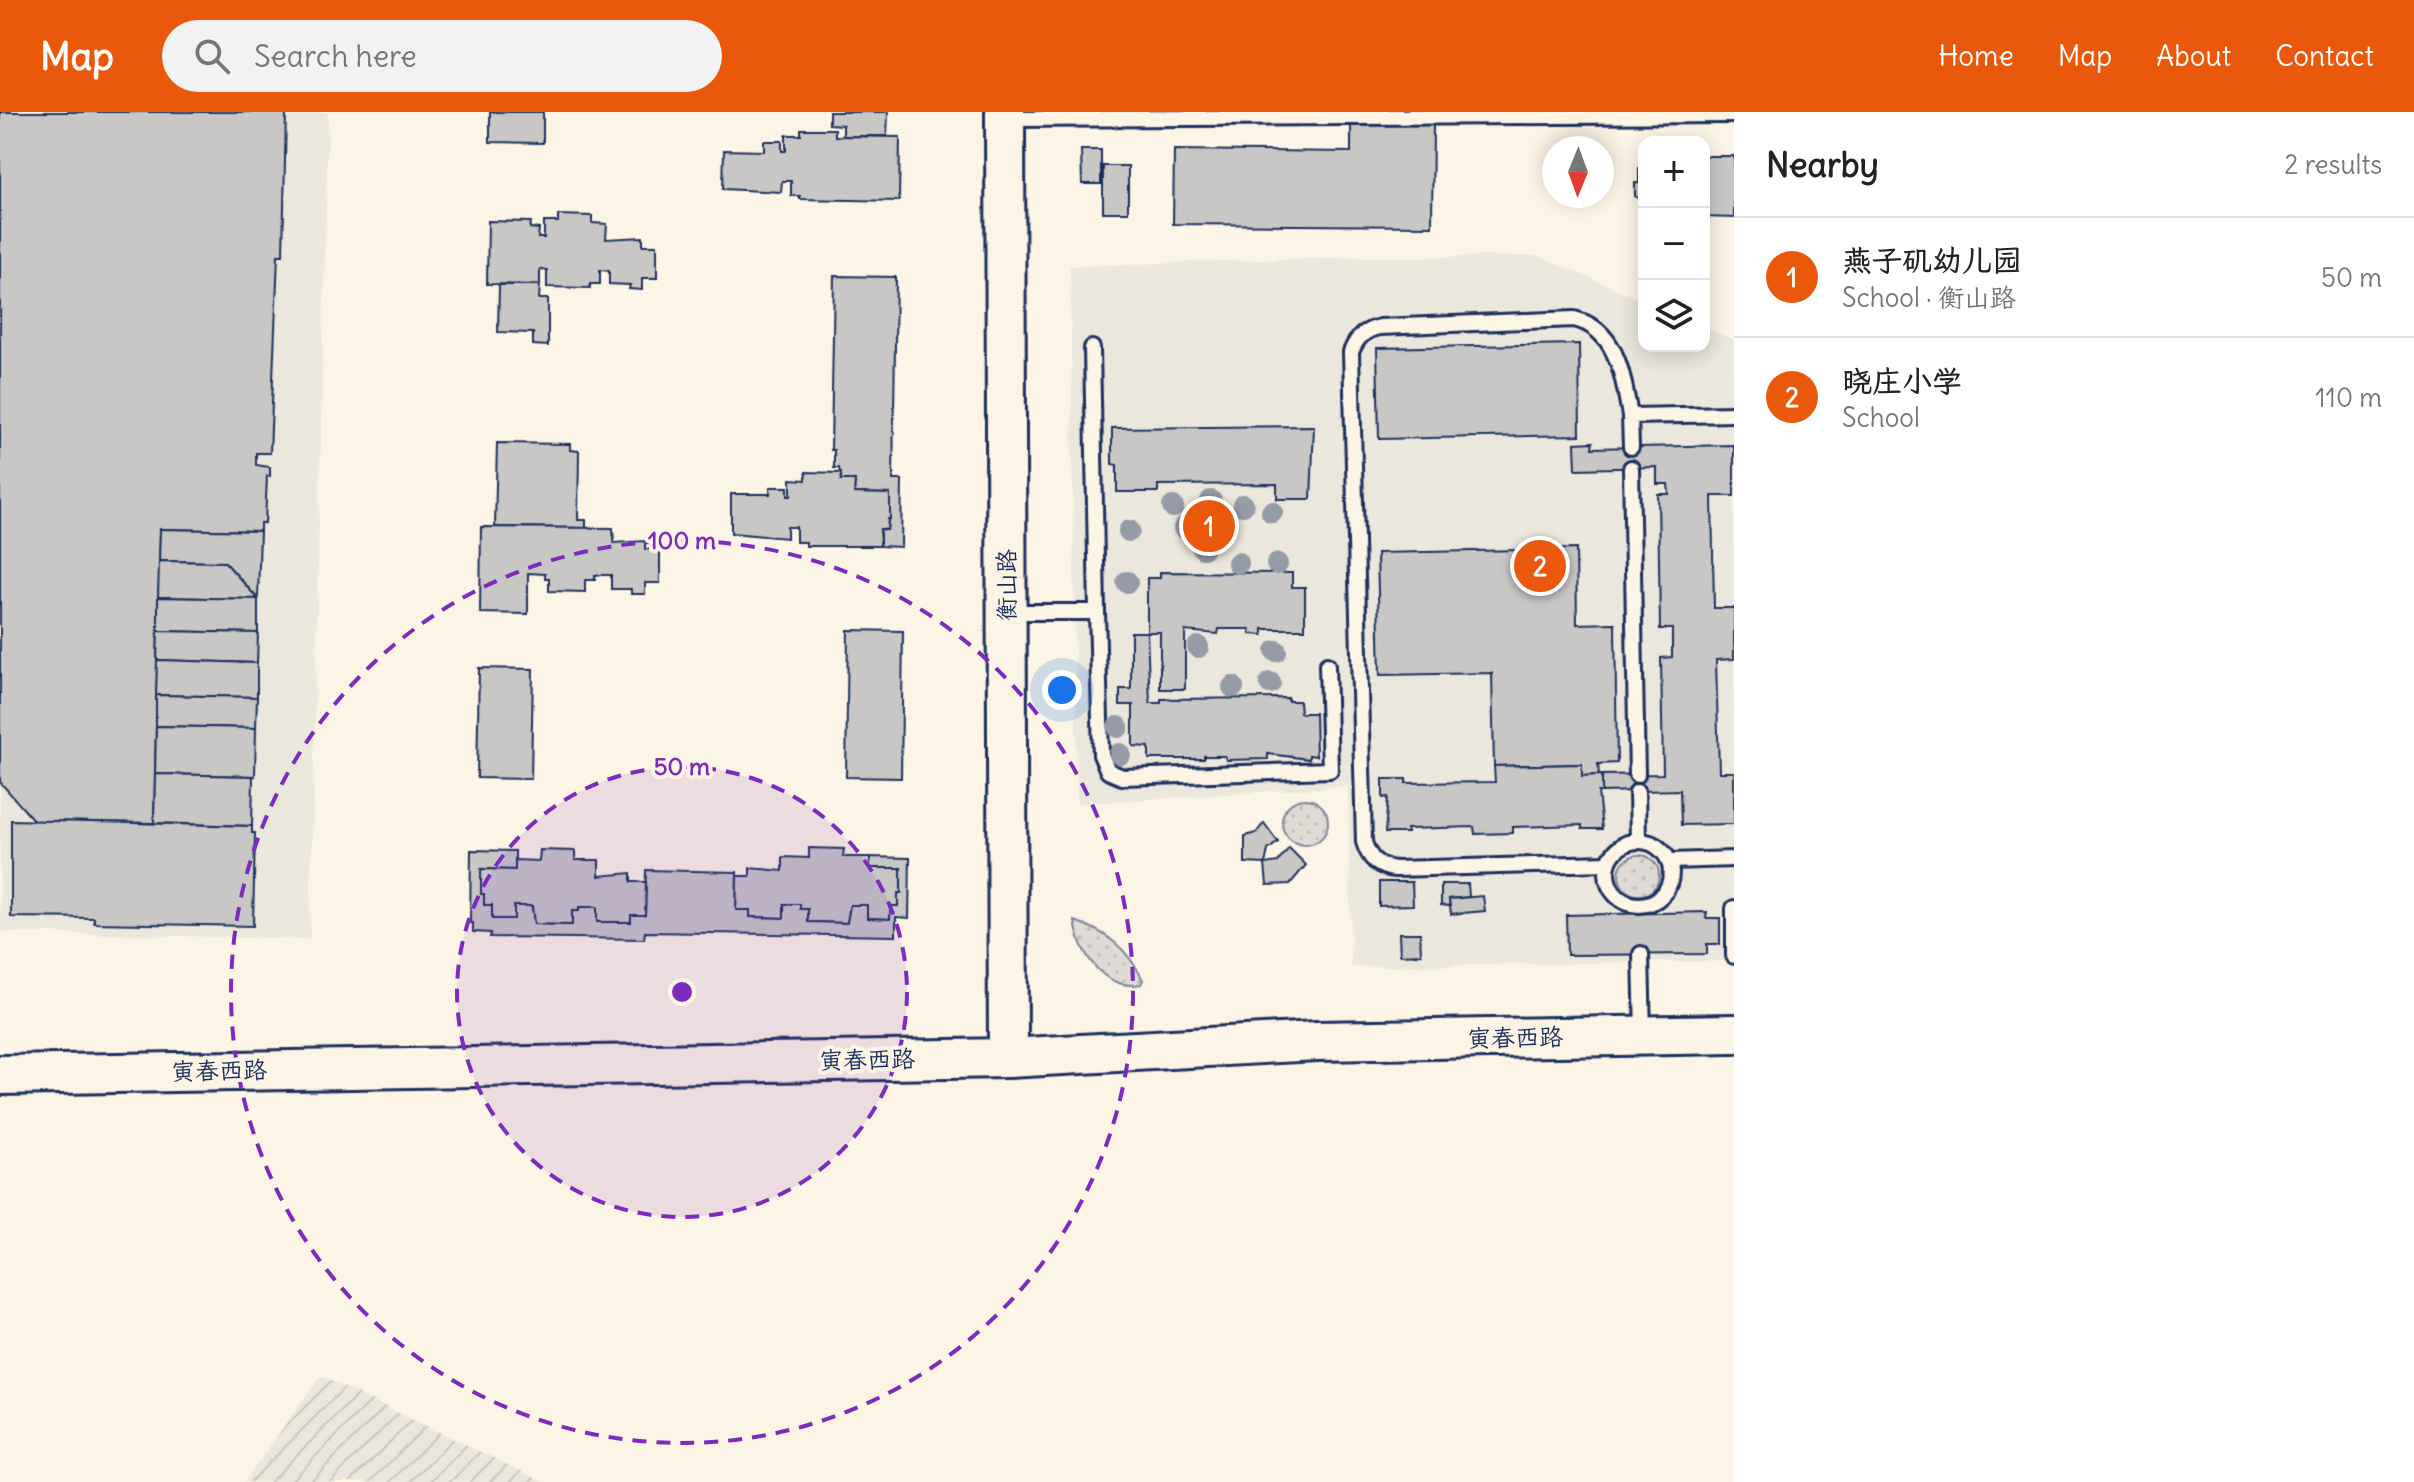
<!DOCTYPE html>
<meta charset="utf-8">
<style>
body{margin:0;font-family:Delius,"LXGW WenKai TC",sans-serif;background:#f2f2f2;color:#222}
.controls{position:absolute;right:24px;top:24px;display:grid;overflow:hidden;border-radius:16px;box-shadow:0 4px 20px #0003}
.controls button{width:72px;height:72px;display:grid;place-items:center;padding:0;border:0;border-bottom:2px solid #e0e0e0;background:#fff;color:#222;font:40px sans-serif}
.compass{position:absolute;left:1542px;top:24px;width:72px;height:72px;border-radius:50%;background:#fff;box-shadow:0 4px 20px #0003;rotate:181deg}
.you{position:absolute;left:1062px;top:578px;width:28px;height:28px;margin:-20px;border:6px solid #fff;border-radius:50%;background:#1a73e8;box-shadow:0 0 0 12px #1a73e833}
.badge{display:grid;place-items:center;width:52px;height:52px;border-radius:50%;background:#ea580c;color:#fff;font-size:26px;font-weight:700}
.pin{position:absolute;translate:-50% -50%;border:4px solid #fff;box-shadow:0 2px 8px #0006}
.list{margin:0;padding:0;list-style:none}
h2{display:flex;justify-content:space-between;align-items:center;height:104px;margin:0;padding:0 32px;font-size:34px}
h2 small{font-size:26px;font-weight:400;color:#767676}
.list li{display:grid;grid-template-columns:52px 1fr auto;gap:24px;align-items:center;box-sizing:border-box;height:120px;padding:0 32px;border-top:2px solid #e0e0e0}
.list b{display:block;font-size:30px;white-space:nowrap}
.list p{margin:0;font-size:26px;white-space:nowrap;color:#767676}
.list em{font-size:26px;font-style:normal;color:#767676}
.icon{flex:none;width:44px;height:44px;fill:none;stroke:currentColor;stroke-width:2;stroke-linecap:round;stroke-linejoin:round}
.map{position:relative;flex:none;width:1734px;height:1370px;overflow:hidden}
header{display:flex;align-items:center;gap:48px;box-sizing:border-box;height:112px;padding:0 40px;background:#ea580c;color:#fff}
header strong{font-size:38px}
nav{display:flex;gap:44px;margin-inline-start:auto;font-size:28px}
.search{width:560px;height:72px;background:#f2f2f2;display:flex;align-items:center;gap:20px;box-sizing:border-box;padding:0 28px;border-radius:44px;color:#767676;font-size:30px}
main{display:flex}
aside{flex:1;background:#fff}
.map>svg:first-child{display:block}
</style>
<header>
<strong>Map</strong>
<div class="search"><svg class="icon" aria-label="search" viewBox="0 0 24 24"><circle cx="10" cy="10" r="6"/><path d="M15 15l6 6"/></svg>Search here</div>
<nav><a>Home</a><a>Map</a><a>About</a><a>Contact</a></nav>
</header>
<main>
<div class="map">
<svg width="1734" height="1370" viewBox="0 0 1734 1370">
<defs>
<pattern id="industrial-furrows" width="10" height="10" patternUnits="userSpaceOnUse" patternTransform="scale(2)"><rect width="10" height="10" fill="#ece7dc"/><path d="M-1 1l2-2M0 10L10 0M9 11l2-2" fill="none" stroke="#cac6bf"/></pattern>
<pattern id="green-dots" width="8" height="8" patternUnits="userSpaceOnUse" patternTransform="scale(2)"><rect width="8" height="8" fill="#dfdbd4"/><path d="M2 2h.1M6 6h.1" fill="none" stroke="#bfbcb8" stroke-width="1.8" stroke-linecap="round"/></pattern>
</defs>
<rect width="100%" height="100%" fill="#fcf5e5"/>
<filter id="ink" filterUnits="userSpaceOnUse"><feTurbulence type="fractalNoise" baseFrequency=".0125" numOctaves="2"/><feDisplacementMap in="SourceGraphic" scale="16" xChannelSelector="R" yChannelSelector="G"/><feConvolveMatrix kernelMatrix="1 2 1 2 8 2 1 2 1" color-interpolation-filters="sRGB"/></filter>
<g filter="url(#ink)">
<g fill="#ece7dc">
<polygon points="0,0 328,0 310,827 0,820"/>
<polygon points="1539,144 1644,189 1644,234 1704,234 1704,215 1734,228 1734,849 1351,855 1348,674 1077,692 1070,154 1341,145"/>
</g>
<polygon fill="url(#industrial-furrows)" points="321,1263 321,1264 544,1370 244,1370"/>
<g fill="url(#green-dots)" stroke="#7d8599" stroke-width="2">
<circle cx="1305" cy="710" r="23"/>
<circle cx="1639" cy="763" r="20"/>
<path d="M1075,809c32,11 53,28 68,59l-2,4c-37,7 -61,-30 -66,-63z"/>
</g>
<g fill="#c8c7c6" stroke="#1b2f5e" stroke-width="2">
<polygon points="0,0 286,0 283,143 278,143 270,341 256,341 256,353 270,355 270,364 267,364 265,411 260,411 260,419 160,417 154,711 34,709 0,670"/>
<polygon points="490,0 543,0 543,31 490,30"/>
<polygon points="829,0 888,0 887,24 843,24 843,13 829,12"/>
<polygon points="1351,12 1433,12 1432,114 1173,112 1174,38 1351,40"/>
<polygon points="801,17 835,17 835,24 900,25 899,89 800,87 800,84 791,84 791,69 782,69 781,80 723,77 724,38 764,39 764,29 782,29 782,39 786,39 786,23 801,23"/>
<polygon points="1081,38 1101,38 1101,72 1082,72"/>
<polygon points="1705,44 1734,44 1734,106 1704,105"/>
<rect x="1103" y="54" width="25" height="46"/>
<polygon points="1639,56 1644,56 1644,107 1640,107 1641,86 1635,85 1635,71 1639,71"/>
<polygon points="558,103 592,104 592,111 607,112 606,127 643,125 643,133 657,133 657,166 642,166 642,178 629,177 630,173 609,172 609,159 600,158 600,172 590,172 590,176 547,175 547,158 540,157 540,173 487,172 488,109 531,110 530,116 539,117 538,126 544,126 544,110 558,110"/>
<polygon points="834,164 896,165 893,368 902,368 901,435 880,434 880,417 887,418 888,407 890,407 890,382 854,381 855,368 841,368 839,356 834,356 834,338 831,338"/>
<polygon points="499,173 540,173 539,187 548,187 548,234 533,233 533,221 498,220"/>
<polygon points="1579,232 1580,323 1379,327 1377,236"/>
<polygon points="1314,314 1311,387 1277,387 1277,372 1158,373 1158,380 1117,380 1117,353 1112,352 1112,316"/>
<polygon points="1593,330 1592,336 1734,333 1734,384 1712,384 1714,496 1734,496 1734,547 1716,548 1719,660 1734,660 1734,712 1681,713 1680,678 1602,680 1602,663 1663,662 1661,546 1672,545 1672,517 1660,517 1658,382 1669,382 1668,372 1657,372 1657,355 1576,357 1575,331"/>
<polygon points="497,331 570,332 570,338 579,339 578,408 586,408 586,416 495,415"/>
<polygon points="806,360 841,361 841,368 855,368 854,381 890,382 890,407 888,407 887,418 880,417 880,434 806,434 806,430 796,430 796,415 787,415 787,426 731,421 731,382 770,382 770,375 788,375 788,384 791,384 791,367 806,368"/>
<polygon points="481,415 613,416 614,431 645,429 645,437 660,438 660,471 645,471 645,482 631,482 631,477 611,477 611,463 595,463 595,468 585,468 585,480 549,479 549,466 545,466 545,462 528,461 528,502 480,501"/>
<polygon points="160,417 260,419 258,487 225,450 159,449"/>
<polygon points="1576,437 1577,512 1615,511 1617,651 1598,652 1599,663 1582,664 1582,652 1494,654 1492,561 1380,563 1377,441"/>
<polygon points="159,449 225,450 258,487 158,485"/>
<polygon points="1160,460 1292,461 1292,475 1305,475 1305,517 1263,517 1263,523 1250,522 1250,517 1219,517 1218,522 1185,519 1185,577 1160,577 1160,520 1147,520 1147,466 1160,466"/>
<polygon points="158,485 258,487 258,521 158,519"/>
<polygon points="848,518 903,519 901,666 846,665"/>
<polygon points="158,519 258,521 257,551 157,548"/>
<polygon points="1131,520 1147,520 1150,591 1161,591 1161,587 1288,586 1288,589 1299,589 1300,601 1315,601 1316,644 1309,643 1309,647 1268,642 1268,647 1226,648 1225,644 1204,644 1204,647 1149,647 1149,635 1133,634 1133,593 1120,593 1120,577 1131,577"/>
<polygon points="157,548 257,551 257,585 156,583"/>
<polygon points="479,556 533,557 531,667 477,666"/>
<polygon points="156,583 257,585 256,616 156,614"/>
<polygon points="156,614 256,616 255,664 155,662"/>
<polygon points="1582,652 1582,664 1602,663 1602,680 1598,680 1602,717 1582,717 1582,713 1513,715 1513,721 1475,722 1474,715 1407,717 1407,721 1385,721 1388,685 1383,686 1383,667 1406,667 1406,671 1495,670 1494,654"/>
<polygon points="155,662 253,664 252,714 154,711"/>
<polygon points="11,708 252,714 252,721 255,721 253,814 94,811 94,806 11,805"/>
<polygon points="1264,711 1278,730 1268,738 1265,752 1245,751 1245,724 1256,721"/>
<polygon points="809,736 844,737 843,745 870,745 870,756 901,756 901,781 898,781 898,794 891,794 890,807 867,806 867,793 850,793 847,811 808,810 808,797 800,797 800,792 784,792 784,806 750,805 750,798 736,798 737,764 750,764 750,756 783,759 783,745 809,746"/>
<polygon points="1289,736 1306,753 1290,772 1267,773 1265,752 1278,750"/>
<polygon points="471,738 515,739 515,758 481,757 481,782 484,782 484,793 492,793 492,807 514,807 514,794 532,794 534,812 572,813 572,799 579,799 579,795 597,795 597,810 631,810 631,803 645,803 646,758 737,760 736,798 750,798 750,805 784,806 784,792 800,792 800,797 808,797 808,810 847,811 850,793 867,793 867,806 890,807 891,794 898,794 898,781 901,781 901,756 870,756 870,745 910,746 909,806 896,805 896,824 645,820 644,827 490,825 491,821 473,820 473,811 470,811"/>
<polygon points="540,738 575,739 575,748 599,748 599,764 631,761 631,770 646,770 645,803 631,803 631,810 597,810 597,795 579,795 579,799 572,799 572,813 534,812 532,794 514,794 514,807 492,807 492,793 484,793 484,782 481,782 481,757 515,758 515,748 539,749"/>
<polygon points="1379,770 1412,770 1413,793 1379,794"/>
<polygon points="1441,772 1468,772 1469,785 1449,787 1450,794 1441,793"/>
<polygon points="1483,784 1485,799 1451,802 1449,787"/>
<polygon points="1707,800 1706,806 1720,806 1720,832 1707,832 1707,842 1567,843 1566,803"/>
<polygon points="1399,821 1420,821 1421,842 1400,843"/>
</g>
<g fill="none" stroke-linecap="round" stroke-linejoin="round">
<g stroke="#1b2f5e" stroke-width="20">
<g id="lane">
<polyline points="1006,7 1734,3"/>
<polyline points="1092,236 1097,500"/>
<polyline points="1631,335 1630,304 1734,302"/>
<polyline points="1631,356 1637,663"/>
<polyline points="1008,500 1097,500 1101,643 1108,659 1122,665 1330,658 1327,553"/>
<polyline points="1637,680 1638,729"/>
<circle cx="1639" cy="761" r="32"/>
<polyline points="1670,749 1734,747"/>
<path d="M1608,751l-213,6c-17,-2 -26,-10 -31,-27l-13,-490c6,-15 14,-22 29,-25l194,-8c44,10 49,59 56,97"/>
<polyline points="1734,796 1734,844"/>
<polyline points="1641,842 1643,922"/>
</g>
</g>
<g stroke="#1b2f5e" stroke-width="44">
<g id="secondary">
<polyline points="1005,0 1008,946"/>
<polyline points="0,963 1008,946 1317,929 1734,922"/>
</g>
</g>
<use href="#lane" stroke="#fcf5e5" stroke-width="14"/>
<use href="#secondary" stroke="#fcf5e5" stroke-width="38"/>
</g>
<g fill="#969ba8">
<circle cx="1211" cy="389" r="11"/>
<circle cx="1243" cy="393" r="11"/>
<circle cx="1173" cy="395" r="11"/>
<circle cx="1272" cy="400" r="11"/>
<circle cx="1184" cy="416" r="11"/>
<circle cx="1129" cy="419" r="11"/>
<circle cx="1203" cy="436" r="11"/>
<circle cx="1238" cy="451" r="11"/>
<circle cx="1277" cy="452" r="11"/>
<circle cx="1127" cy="470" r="11"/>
<circle cx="1198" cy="535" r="11"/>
<circle cx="1276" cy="539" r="11"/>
<circle cx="1270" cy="571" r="11"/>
<circle cx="1233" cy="575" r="11"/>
<circle cx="1118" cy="615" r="11"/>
<circle cx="1120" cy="642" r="11"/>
</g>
</g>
<circle cx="682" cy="880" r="225" fill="#7b2cbf" fill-opacity=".12"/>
<g fill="none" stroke="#7b2cbf" stroke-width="4" stroke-dasharray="14 10">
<circle cx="682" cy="880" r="225"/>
<circle cx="682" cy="880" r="451"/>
</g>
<g text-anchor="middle" stroke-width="8" stroke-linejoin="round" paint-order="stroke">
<g font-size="24" fill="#1b2f5e" stroke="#fcf5e5">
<text transform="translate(1007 473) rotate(-90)" y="8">衡山路</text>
<text transform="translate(1515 926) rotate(-1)" y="8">寅春西路</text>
<text transform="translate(867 948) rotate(-1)" y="8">寅春西路</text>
<text transform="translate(219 959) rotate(-1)" y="8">寅春西路</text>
</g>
</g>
<circle cx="682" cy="880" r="12" fill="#7b2cbf" stroke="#fcf5e5" stroke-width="4"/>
<g font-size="24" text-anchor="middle" font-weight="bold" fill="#7b2cbf" stroke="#fcf5e5" stroke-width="8" stroke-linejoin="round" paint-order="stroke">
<text x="682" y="437">100 m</text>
<text x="682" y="663">50 m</text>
</g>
</svg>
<div class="controls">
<button>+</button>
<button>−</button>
<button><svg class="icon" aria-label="layers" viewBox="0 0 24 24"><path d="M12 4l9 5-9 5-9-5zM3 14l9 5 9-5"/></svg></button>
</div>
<svg class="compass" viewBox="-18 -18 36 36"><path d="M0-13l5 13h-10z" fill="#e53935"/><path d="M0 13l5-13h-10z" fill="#767676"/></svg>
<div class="you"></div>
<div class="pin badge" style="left:1209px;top:414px">1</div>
<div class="pin badge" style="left:1540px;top:454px">2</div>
</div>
<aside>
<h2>Nearby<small>2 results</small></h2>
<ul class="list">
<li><span class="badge">1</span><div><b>燕子矶幼儿园</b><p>School · 衡山路</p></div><em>50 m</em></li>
<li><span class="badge">2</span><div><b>晓庄小学</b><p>School</p></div><em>110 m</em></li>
</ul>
</aside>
</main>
